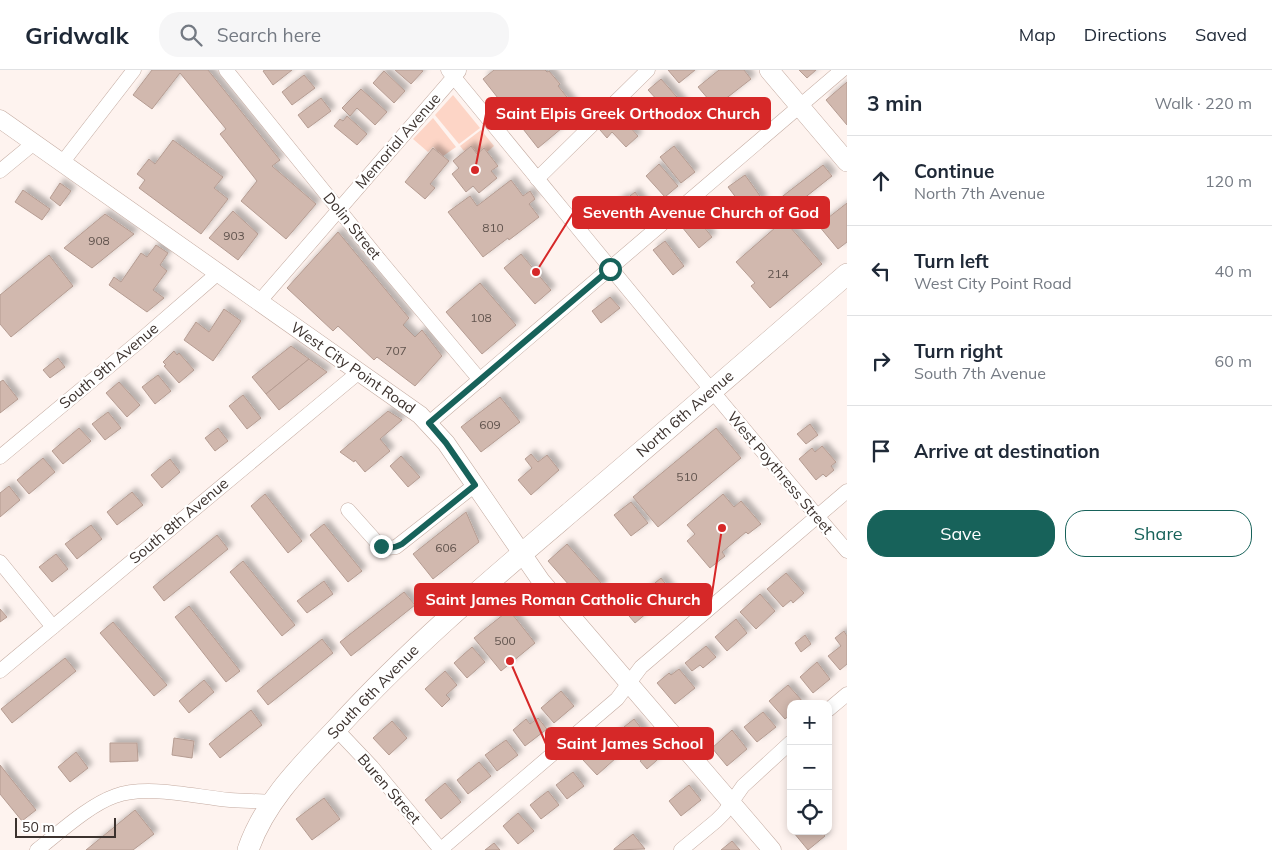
<!DOCTYPE html>
<meta charset="utf-8">
<style>
body{margin:0;font-family:Mulish,sans-serif;background:#f6f6f7;color:#1f2937}
.controls{position:absolute;right:15px;bottom:15px;display:grid;overflow:hidden;border-radius:10px;box-shadow:0 2px 8px #0003}
.controls button{width:45px;height:45px;display:grid;place-items:center;padding:0;border:0;border-bottom:1px solid #e0e1e3;background:#fff;color:#1f2937;font:25px sans-serif}
.scale{position:absolute;left:15px;bottom:12px;width:101px;box-sizing:border-box;padding-left:5px;border:2px solid #3c322e;border-top:0;font-size:14px;line-height:18px;white-space:nowrap;color:#3c322e;-webkit-text-stroke:4px #fff;paint-order:stroke}
.stop{position:absolute;width:15px;height:15px;margin:-11px;border:4px solid #17625a;border-radius:50%;background:#fff}
.stop.end{background:#17625a;border-color:#fff;box-shadow:0 1px 5px #0008}
.list{margin:0;padding:0;list-style:none}
h2{display:flex;justify-content:space-between;align-items:center;height:65px;margin:0;padding:0 20px;font-size:21px}
h2 small{font-size:16px;font-weight:400;color:#747a83}
.list li{display:grid;grid-template-columns:32px 1fr auto;gap:15px;align-items:center;box-sizing:border-box;height:90px;padding:0 20px;border-top:1px solid #e0e1e3}
.list b{display:block;font-size:19px;white-space:nowrap}
.list p{margin:0;font-size:16px;white-space:nowrap;color:#747a83}
.list em{font-size:16px;font-style:normal;color:#747a83}
.actions{display:flex;gap:10px;padding:15px 20px}
.actions a{flex:1;padding:11px 0;border:1px solid #17625a;border-radius:20px;text-align:center;font-size:18px;color:#17625a}
.actions .main{background:#17625a;color:#fff}
.icon{flex:none;width:28px;height:28px;fill:none;stroke:currentColor;stroke-width:2;stroke-linecap:round;stroke-linejoin:round}
.map{position:relative;flex:none;width:847px;height:780px;overflow:hidden}
header{display:flex;align-items:center;gap:30px;box-sizing:border-box;height:70px;padding:0 25px;background:#fff;border-bottom:1px solid #e0e1e3}
header strong{font-size:24px}
nav{display:flex;gap:28px;margin-inline-start:auto;font-size:18px}
.search{width:350px;height:45px;background:#f6f6f7;display:flex;align-items:center;gap:12px;box-sizing:border-box;padding:0 18px;border-radius:20px;color:#747a83;font-size:19px}
main{display:flex}
aside{flex:1;background:#fff}
.map>svg:first-child{display:block}
</style>
<header>
<strong>Gridwalk</strong>
<div class="search"><svg class="icon" aria-label="search" viewBox="0 0 24 24"><circle cx="10" cy="10" r="6"/><path d="M15 15l6 6"/></svg>Search here</div>
<nav><a>Map</a><a>Directions</a><a>Saved</a></nav>
</header>
<main>
<div class="map">
<svg width="847" height="780" viewBox="0 0 847 780">
<defs>
<filter id="shadow"><feDropShadow dx="4.5" dy="-4.5" stdDeviation="2.5" flood-color="#0004"/></filter>
</defs>
<rect width="100%" height="100%" fill="#fef3ef"/>
<g fill="#fdd5c6">
<polygon points="453,25 480,58 459,74 435,45"/>
<polygon points="433,48 456,77 443,86 433,77 428,82 413,69"/>
<polygon points="481,60 494,76 487,82 484,78 477,84 471,76 464,81 460,76"/>
</g>
<g fill="#d1b8ae" stroke="#b59c92" filter="url(#shadow)">
<polygon points="152,0 208,0 280,90 272,96 316,134 286,169 241,131 257,111 220,64 226,59 180,3 152,39 133,25"/>
<polygon points="265,0 292,0 273,15 263,1"/>
<polygon points="395,0 421,0 423,1 411,14"/>
<polygon points="494,0 545,0 547,2 549,1 560,14 558,16 580,43 538,78 516,50 514,52 503,39 505,37 483,9"/>
<polygon points="668,0 695,0 679,13"/>
<polygon points="719,0 744,0 751,9 715,37 698,17"/>
<polygon points="799,0 816,0 807,8"/>
<polygon points="384,1 405,21 394,33 373,13"/>
<polygon points="304,5 315,18 292,35 282,22"/>
<polygon points="661,9 684,35 672,46 648,20"/>
<polygon points="847,12 847,55 826,30"/>
<polygon points="361,19 387,42 375,55 357,38 350,46 342,38"/>
<polygon points="321,28 331,41 308,58 298,45"/>
<polygon points="347,46 367,64 357,75 334,56 340,49 343,51"/>
<polygon points="621,47 638,66 626,77 612,62 607,68 600,60 611,50 615,53"/>
<polygon points="173,70 223,107 214,118 228,129 201,164 139,118 145,110 137,104 149,89 155,94"/>
<polygon points="471,76 477,84 484,78 498,96 491,101 497,108 479,123 473,116 466,122 452,104 459,98 453,91"/>
<polygon points="674,76 695,102 681,113 660,87"/>
<polygon points="433,78 449,91 430,114 435,118 425,129 405,112"/>
<polygon points="659,94 678,116 665,127 646,106"/>
<polygon points="823,95 832,106 788,141 779,129"/>
<polygon points="745,105 763,130 746,141 728,117"/>
<polygon points="511,110 523,126 530,121 535,129 529,134 539,147 509,170 508,168 483,187 448,142 470,126 477,136"/>
<polygon points="60,113 71,121 60,136 50,128"/>
<polygon points="23,120 50,139 42,150 15,132"/>
<polygon points="635,122 645,135 614,158 603,143 624,127 626,129"/>
<polygon points="847,133 847,172 838,179 814,150 820,145 824,151"/>
<polygon points="233,141 258,164 238,190 209,168"/>
<polygon points="105,144 134,164 92,198 64,178"/>
<polygon points="695,146 712,167 699,178 682,157"/>
<polygon points="784,150 822,194 770,238 751,216 755,213 736,192"/>
<polygon points="338,162 409,248 403,255 415,267 422,260 442,286 415,316 377,287 374,290 338,256 333,261 287,218"/>
<polygon points="665,171 684,196 673,205 653,180"/>
<polygon points="156,175 168,183 160,195 167,201 153,220 164,228 147,242 109,215 114,207 121,212 141,183 147,187"/>
<polygon points="521,184 551,220 535,234 504,198"/>
<polygon points="49,185 73,216 11,267 0,254 0,225"/>
<polygon points="480,213 516,255 482,284 446,242"/>
<polygon points="610,227 620,238 601,253 592,241"/>
<polygon points="224,239 241,251 213,291 184,270 196,252 209,262"/>
<polygon points="291,276 309,289 266,324 252,307"/>
<polygon points="174,281 177,285 179,283 194,300 179,313 164,296 166,295 163,292"/>
<polygon points="58,288 65,297 50,308 43,300"/>
<polygon points="309,289 327,302 279,340 266,324"/>
<polygon points="158,305 171,321 155,334 142,317"/>
<polygon points="3,310 18,329 0,343 0,312"/>
<polygon points="119,312 140,335 127,347 106,323"/>
<polygon points="243,325 261,348 247,359 229,336"/>
<polygon points="500,327 520,352 481,382 461,357"/>
<polygon points="388,341 402,350 380,369 390,381 365,402 355,390 354,392 340,382"/>
<polygon points="108,342 121,358 105,370 92,354"/>
<polygon points="810,354 818,365 806,374 797,364"/>
<polygon points="79,358 91,371 63,394 52,381"/>
<polygon points="218,358 228,371 215,381 205,368"/>
<polygon points="716,358 741,388 658,457 633,427"/>
<polygon points="822,376 836,392 831,396 834,400 826,407 823,404 816,410 799,389 812,378 815,382"/>
<polygon points="531,384 538,392 547,385 559,400 531,425 518,410 532,398 525,389"/>
<polygon points="401,386 420,407 408,417 390,396"/>
<polygon points="43,388 55,402 29,424 17,410"/>
<polygon points="170,389 180,402 162,418 151,405"/>
<polygon points="9,416 20,430 0,447 0,423"/>
<polygon points="132,422 143,435 117,455 107,442"/>
<polygon points="265,424 302,471 288,483 251,436"/>
<polygon points="723,424 734,437 741,431 761,454 748,464 746,462 722,482 725,486 710,498 687,471 695,464 687,455"/>
<polygon points="631,432 648,453 631,466 614,445"/>
<polygon points="466,442 479,472 433,509 413,484"/>
<polygon points="324,454 362,501 348,512 310,465"/>
<polygon points="91,455 102,469 77,489 65,474"/>
<polygon points="217,465 228,479 164,531 153,517"/>
<polygon points="567,474 603,515 584,532 548,491"/>
<polygon points="56,484 68,499 52,512 39,497"/>
<polygon points="243,491 295,555 282,566 230,502"/>
<polygon points="786,503 804,523 793,533 791,530 783,537 767,519"/>
<polygon points="661,508 672,522 635,553 623,539"/>
<polygon points="324,511 333,524 307,543 297,531"/>
<polygon points="404,522 415,535 351,586 340,572"/>
<polygon points="760,524 775,541 756,559 740,542"/>
<polygon points="189,536 240,601 226,612 175,547"/>
<polygon points="0,539 7,547 0,552"/>
<polygon points="509,540 535,573 501,601 474,568"/>
<polygon points="736,549 747,563 727,581 715,567"/>
<polygon points="113,552 167,615 154,626 100,563"/>
<polygon points="844,561 847,566 847,594 840,600 828,586 841,576 835,568"/>
<polygon points="805,565 811,574 801,582 795,573"/>
<polygon points="322,569 333,583 268,635 257,621"/>
<polygon points="706,576 716,587 703,598 700,595 692,601 685,593"/>
<polygon points="472,577 485,592 467,608 454,593"/>
<polygon points="65,588 76,601 12,653 1,639"/>
<polygon points="817,592 830,609 813,623 800,607"/>
<polygon points="679,599 695,618 675,634 657,613 669,603 671,605"/>
<polygon points="445,601 457,615 446,625 450,629 442,637 425,619"/>
<polygon points="204,610 214,622 189,643 179,631"/>
<polygon points="788,615 804,633 791,634 791,644 785,649 769,631"/>
<polygon points="561,621 574,636 554,653 541,638"/>
<polygon points="251,640 262,655 220,688 209,674"/>
<polygon points="763,642 776,657 757,672 744,657"/>
<polygon points="538,648 547,659 525,676 513,660 526,649 530,654"/>
<polygon points="634,649 645,663 625,679 614,665"/>
<polygon points="392,651 407,668 389,685 373,668"/>
<polygon points="732,660 747,679 727,696 712,678"/>
<polygon points="174,668 194,671 192,688 172,685"/>
<polygon points="506,670 518,685 497,701 485,685"/>
<polygon points="110,673 137,673 138,691 110,692"/>
<polygon points="603,673 616,688 597,705 583,690"/>
<polygon points="658,675 665,683 647,699 640,691"/>
<polygon points="76,682 88,698 70,712 58,697"/>
<polygon points="479,692 491,706 468,724 457,710"/>
<polygon points="0,695 36,740 22,751 0,724"/>
<polygon points="573,702 584,716 567,729 556,715"/>
<polygon points="445,713 461,732 441,749 425,730"/>
<polygon points="689,715 701,730 681,746 669,731"/>
<polygon points="548,721 559,735 541,749 530,735"/>
<polygon points="324,728 340,749 312,770 296,749"/>
<polygon points="135,740 154,764 133,780 86,780"/>
<polygon points="518,743 534,761 518,774 503,756"/>
<polygon points="796,761 821,761 825,766 808,780 794,763"/>
<polygon points="633,764 645,779 614,780 614,779"/>
<polygon points="732,771 740,780 721,780"/>
<polygon points="494,773 500,780 485,780"/>
</g>
<g fill="none" stroke-linecap="round" stroke-linejoin="round">
<g stroke="#c4aba1" stroke-width="15">
<g id="minor">
<polyline points="226,0 382,193 480,310"/>
<path d="M448,0c133,161 263,323 399,481"/>
<polyline points="62,93 134,0"/>
<polyline points="0,101 34,73"/>
<polyline points="537,109 648,0"/>
<polyline points="259,232 459,1"/>
<polyline points="429,353 842,0"/>
<polyline points="0,387 142,269 218,203"/>
<polyline points="348,440 381,477 387,478 396,477 475,415"/>
<polyline points="0,492 53,557"/>
<polyline points="0,601 359,302"/>
<polyline points="828,640 847,624"/>
<polyline points="336,659 372,697 441,780"/>
<path d="M37,780c22,-17 52,-45 78,-54 32,-12 81,1 115,4 14,1 28,1 42,2"/>
<polyline points="440,780 617,629 641,597 847,421"/>
<polyline points="681,780 716,751 724,743 743,716 791,672"/>
</g>
</g>
<g stroke="#c4aba1" stroke-width="19">
<polyline id="tertiary" points="0,49 420,345 446,373 541,511 772,780"/>
</g>
<g stroke="#c4aba1" stroke-width="20">
<polyline id="secondary" points="769,0 847,92"/>
</g>
<g stroke="#c4aba1" stroke-width="22">
<path id="primary" d="M248,780c17,-50 56,-87 91,-124 72,-79 153,-147 234,-216 92,-78 183,-157 274,-236"/>
</g>
<use href="#minor" stroke="#fff" stroke-width="14"/>
<use href="#tertiary" stroke="#fff" stroke-width="18"/>
<use href="#secondary" stroke="#fff" stroke-width="19"/>
<use href="#primary" stroke="#fff" stroke-width="21"/>
</g>
<g fill="none" stroke-linecap="round" stroke-linejoin="round">
<path stroke="#17625a" stroke-width="6" d="M381,476c8,3 14,2 21,-2l73,-59 -29,-42 -17,-20 181,-154"/>
</g>
<g text-anchor="middle" stroke-width="4.5" stroke-linejoin="round" paint-order="stroke">
<g font-size="12" fill="#61544e">
<text x="493" y="162">810</text>
<text x="234" y="170">903</text>
<text x="99" y="175">908</text>
<text x="778" y="208">214</text>
<text x="481" y="252">108</text>
<text x="396" y="285">707</text>
<text x="490" y="359">609</text>
<text x="687" y="411">510</text>
<text x="446" y="482">606</text>
<text x="505" y="575">500</text>
</g>
<g font-size="15" fill="#3c322e" stroke="#fff">
<text transform="translate(398 71) rotate(-49)" y="5">Memorial Avenue</text>
<text transform="translate(352 156) rotate(51)" y="5">Dolin Street</text>
<text transform="translate(109 296) rotate(-40)" y="5">South 9th Avenue</text>
<text transform="translate(353 298) rotate(35)" y="5">West City Point Road</text>
<text transform="translate(685 344) rotate(-41)" y="5">North 6th Avenue</text>
<text transform="translate(780 403) rotate(50)" y="5">West Poythress Street</text>
<text transform="translate(179 451) rotate(-40)" y="5">South 8th Avenue</text>
<text transform="translate(373 622) rotate(-46)" y="5">South 6th Avenue</text>
<text transform="translate(389 719) rotate(49)" y="5">Buren Street</text>
</g>
</g>
<path fill="none" stroke="#d62828" stroke-width="2" d="M475 100L486 44M536 202L573 143M722 458L711 530M510 591L546 674"/>
<g fill="#d62828" stroke="#fff" stroke-width="2">
<circle cx="475" cy="100" r="5"/>
<circle cx="536" cy="202" r="5"/>
<circle cx="722" cy="458" r="5"/>
<circle cx="510" cy="591" r="5"/>
</g>
<g fill="#d62828" stroke="#d62828" stroke-width="2">
<rect x="486" y="28" width="284" height="31" rx="5"/>
<rect x="573" y="127" width="256" height="31" rx="5"/>
<rect x="415" y="514" width="296" height="31" rx="5"/>
<rect x="546" y="658" width="167" height="31" rx="5"/>
</g>
<g font-size="16" text-anchor="middle" font-weight="bold" fill="#fff">
<text x="628" y="49">Saint Elpis Greek Orthodox Church</text>
<text x="701" y="148">Seventh Avenue Church of God</text>
<text x="563" y="535">Saint James Roman Catholic Church</text>
<text x="630" y="679">Saint James School</text>
</g>
</svg>
<div class="controls">
<button>+</button>
<button>−</button>
<button><svg class="icon" aria-label="locate" viewBox="0 0 24 24"><circle cx="12" cy="12" r="6"/><path d="M12 2v4M12 18v4M2 12h4M18 12h4"/></svg></button>
</div>
<div class="scale">50 m</div>
<div class="stop" style="left:610px;top:199px"></div>
<div class="stop end" style="left:381px;top:476px"></div>
</div>
<aside>
<h2>3 min<small>Walk · 220 m</small></h2>
<ul class="list">
<li><svg class="icon" aria-label="ahead" viewBox="0 0 24 24"><path d="M12 20V5M6 11l6-6 6 6"/></svg><div><b>Continue</b><p>North 7th Avenue</p></div><em>120 m</em></li>
<li><svg class="icon" aria-label="left" viewBox="0 0 24 24"><path d="M17 20v-9H6M10 6l-5 5 5 5"/></svg><div><b>Turn left</b><p>West City Point Road</p></div><em>40 m</em></li>
<li><svg class="icon" aria-label="right" viewBox="0 0 24 24"><path d="M7 20v-9h11M14 6l5 5-5 5"/></svg><div><b>Turn right</b><p>South 7th Avenue</p></div><em>60 m</em></li>
<li><svg class="icon" aria-label="arrive" viewBox="0 0 24 24"><path d="M6 21V4h12l-3 4 3 4H6"/></svg><div><b>Arrive at destination</b></div></li>
</ul>
<div class="actions"><a class="main">Save</a><a>Share</a></div>
</aside>
</main>
